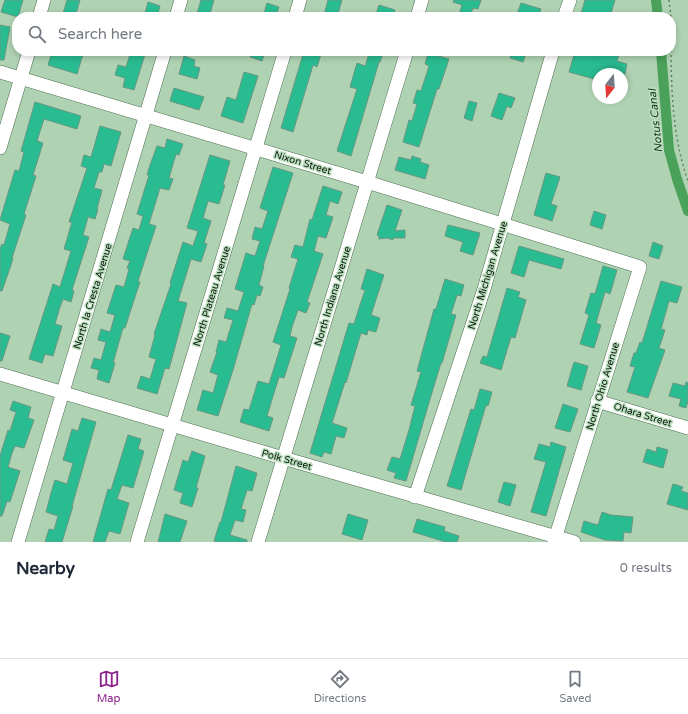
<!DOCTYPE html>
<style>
body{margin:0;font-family:"Varela Round",sans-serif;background:#f2f2f3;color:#1f2937}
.compass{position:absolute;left:592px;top:68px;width:36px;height:36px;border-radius:50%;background:#fff;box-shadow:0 2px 6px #0003;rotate:197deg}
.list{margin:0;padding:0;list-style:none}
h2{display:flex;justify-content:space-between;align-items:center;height:52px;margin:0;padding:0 16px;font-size:17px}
h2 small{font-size:13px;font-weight:400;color:#747a83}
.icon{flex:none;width:22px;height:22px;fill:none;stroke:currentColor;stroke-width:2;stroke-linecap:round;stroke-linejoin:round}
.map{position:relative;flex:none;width:688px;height:542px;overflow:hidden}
.search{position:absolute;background:#fff;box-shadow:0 2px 6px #0003;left:12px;right:12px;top:12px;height:44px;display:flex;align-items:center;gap:10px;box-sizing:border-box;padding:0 14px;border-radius:16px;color:#747a83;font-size:15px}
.sheet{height:116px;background:#fff}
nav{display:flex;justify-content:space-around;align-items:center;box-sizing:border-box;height:56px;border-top:1px solid #e0e1e3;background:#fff;font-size:11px;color:#747a83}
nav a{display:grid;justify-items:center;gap:2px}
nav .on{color:#8a248b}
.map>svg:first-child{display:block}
</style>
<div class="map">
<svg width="688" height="542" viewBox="0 0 688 542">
<rect width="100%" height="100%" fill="#afd3b2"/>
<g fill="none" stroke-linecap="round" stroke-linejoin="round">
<g stroke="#4aa15a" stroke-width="10">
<polyline points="656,0 658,17"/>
<polyline points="661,51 669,150 677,179 688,211"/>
</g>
</g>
<g fill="#2abc91" stroke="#679784">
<polygon points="5,0 23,0 18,17 1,12"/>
<polygon points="67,0 80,0 75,17 62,17"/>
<polygon points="201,0 214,0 209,17 196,17"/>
<polygon points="328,0 342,0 337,17 324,15"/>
<polygon points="454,0 481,0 478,9 473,8 470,17 458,17 462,5 453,2"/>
<polygon points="585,0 615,0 610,17 580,17"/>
<polygon points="148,2 160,6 157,17 144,17"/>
<polygon points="267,3 279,7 276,17 263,17"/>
<polygon points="521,3 541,9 538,17 516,17"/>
<polygon points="379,5 395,10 393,17 375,17"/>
<polygon points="0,25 10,27 4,60 0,60"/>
<polygon points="52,51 84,51 77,74 48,65"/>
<polygon points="131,51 146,51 134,90 123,87 125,78 115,75 118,65 126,67"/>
<polygon points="252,51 265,51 262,61 250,57"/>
<polygon points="304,51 322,51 317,67 313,65 293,132 281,128"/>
<polygon points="370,51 384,51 380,62 379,62 351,156 337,151 357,89 350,87 357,63 365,66"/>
<polygon points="512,51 527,51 523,62 510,58"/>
<polygon points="575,51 620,51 617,61 627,64 625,74 598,74 598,80 569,72"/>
<polygon points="428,53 449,59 439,89 437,89 419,147 403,142 409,120 412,121 417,104 413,103 417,90 421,91 429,66 425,64"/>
<polygon points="184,56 195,60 194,66 200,68 197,79 179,74"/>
<polygon points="244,72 258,76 243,123 221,116 227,97 236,100"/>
<polygon points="174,88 204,97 199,110 170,101"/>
<polygon points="499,93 515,98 511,108 507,106 502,120 491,116"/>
<polygon points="469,101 477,103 472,121 464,118"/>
<polygon points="35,102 81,116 77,129 44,119 37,141 43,143 33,175 36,176 24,214 26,215 12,258 13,258 11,265 2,291 0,291 0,249 2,244 4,245 10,224 0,220 15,170 19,171 24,152 21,151"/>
<polygon points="100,126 121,132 111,166 104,164 102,172 99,172 94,188 102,190 97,209 98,209 95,219 88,217 83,235 89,237 72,290 74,291 71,302 63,299 60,307 55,324 62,326 53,356 45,354 42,363 29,359 53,284 60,287 71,251 64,249 72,222 69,222 87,168 81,166 84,155 91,157"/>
<polygon points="167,139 183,144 179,155 176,154 169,178 173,179 169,190 160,188 149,224 156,226 138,281 140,282 134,300 125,328 123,328 113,363 115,363 109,383 97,379 99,370 91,368 94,358 101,360 106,342 98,340 101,329 110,332 115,315 107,313 116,285 124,287 129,269 127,268 130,261 123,259 133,228 139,230 143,216 137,214 149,175 147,175 150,165 157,146 165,148"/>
<polygon points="210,155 230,161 223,185 225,185 219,204 208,201 203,218 211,221 204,243 207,244 201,262 191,259 178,301 187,303 169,369 165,368 157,394 137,388 141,376 150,379 156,359 149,357 155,335 154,334 171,284 170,283 183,242 193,246 198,231 187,228"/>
<polygon points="412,156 421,159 420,162 429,165 425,179 395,170 399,157 411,160"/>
<polygon points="273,167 293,173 263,266 264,266 259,285 263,287 260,296 257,295 254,305 252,304 233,370 218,416 197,410 203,390 213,393 218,375 210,372 217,352 216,352 219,340 226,342 233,320 224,318 227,308 238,311 244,292 235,289 246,253 255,256 260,241 252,239 255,227 262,229 268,211 260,208"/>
<polygon points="546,173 560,177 551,204 557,206 552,221 534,215"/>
<polygon points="323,186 342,192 338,204 330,201 326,215 333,217 326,238 318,236 314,251 323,254 307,302 310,303 306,313 298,310 292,327 290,336 297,338 284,378 279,377 267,416 273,418 269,431 240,422 244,409 249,410 258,381 269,384 281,345 273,342 290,289 289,288 298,259 291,257 295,245 303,247 310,219 312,220"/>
<polygon points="387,205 402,210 395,231 405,230 405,238 393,238 393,240 387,238 379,239 379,236 377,235"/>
<polygon points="594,211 606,215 602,229 590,225"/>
<polygon points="448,225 480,233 473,255 460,251 463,242 445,236"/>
<polygon points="653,242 663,246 659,259 649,256"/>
<polygon points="519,246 564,259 561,269 529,260 524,277 511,273"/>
<polygon points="603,266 617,270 610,294 605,292 596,323 601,325 594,348 580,344 589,315 585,313 591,293 595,294"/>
<polygon points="367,269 384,275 371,315 380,318 376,332 368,330 367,335 361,333 346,383 345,382 332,423 347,428 344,438 336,436 331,454 324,452 322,457 310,453 349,323 354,324 358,311 365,290 361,289"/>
<polygon points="445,279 464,285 461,296 457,295 451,314 456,315 442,363 441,363 433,389 406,481 394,478 396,473 387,470 392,457 400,459 409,430 415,406 411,405 421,372 417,371 434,309 436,309"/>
<polygon points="661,281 682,287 677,303 669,301 661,329 665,330 659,348 665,350 648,398 627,392 635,367 630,366 634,353 636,353 640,342 642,343"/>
<polygon points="507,288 520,292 518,297 526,300 515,338 511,337 501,370 480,363 483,356 487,357"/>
<polygon points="0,333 10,336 2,361 0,361"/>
<polygon points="574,362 588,366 581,390 567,386"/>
<polygon points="686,382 688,383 688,401 686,408 679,406 681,399 669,396 673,383 685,386"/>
<polygon points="480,389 492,392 488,406 486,405 461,490 447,486 471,409 474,410"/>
<polygon points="13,401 31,407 28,418 34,420 24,448 15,446 12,453 8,467 20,471 10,502 7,501 2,516 0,516 0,456 8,430 10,431 16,412 10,410"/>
<polygon points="563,404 578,409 570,432 555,428"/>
<polygon points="82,418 96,422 72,506 73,506 62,542 45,542 49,529 54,530 58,516 46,512 51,493 55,480 67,484 73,463 63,460 72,429 78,431"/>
<polygon points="128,435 141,439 138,449 144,451 133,488 122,485 117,499 129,503 120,534 109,531 105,542 93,542 108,489 111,490"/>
<polygon points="551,442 566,447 546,516 531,512 546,462 534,459 539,444 550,447"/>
<polygon points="657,447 668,450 663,468 643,462 647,449 656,452"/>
<polygon points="192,451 205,456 196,488 198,488 192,507 180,503 183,493 174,490 183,460 188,462"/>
<polygon points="236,466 257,473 252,491 247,490 241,509 246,510 243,522 235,520 230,535 247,540 247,542 219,542 214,541 220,522 221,522"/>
<polygon points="504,482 516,485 510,506 498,502"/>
<polygon points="673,484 683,487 681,491 688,493 688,510 667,504"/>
<polygon points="602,512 611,515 633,517 631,533 624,532 623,541 605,540 581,532 584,521 598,525"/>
<polygon points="165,514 187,521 180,542 158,542"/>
<polygon points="348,514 368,520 362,540 342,534"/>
<polygon points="417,519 445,527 444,531 459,536 457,542 446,542 413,532"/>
</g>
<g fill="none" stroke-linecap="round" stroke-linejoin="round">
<g stroke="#4c6d50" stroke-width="14">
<g id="minor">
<polyline points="39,17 44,0"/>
<polyline points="176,17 181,0"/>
<polyline points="295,17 300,0"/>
<polyline points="417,17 422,0"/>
<polyline points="564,17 570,0"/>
<polyline points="0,72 367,182 640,267 554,542"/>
<polyline points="0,148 29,51"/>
<polyline points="0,374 283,458 574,542"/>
<polyline points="597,401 688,428"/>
<polyline points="415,497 484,289 553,51"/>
<polyline points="18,542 165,51"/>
<polyline points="137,542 285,51"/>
<polyline points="258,542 407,51"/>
</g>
</g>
<g stroke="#637d65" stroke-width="1.5" stroke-dasharray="2 3" stroke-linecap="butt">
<polyline points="669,0 671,17"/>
<path d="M671,30c0,51 0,103 17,151"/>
</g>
<use href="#minor" stroke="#fff" stroke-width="13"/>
</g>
<g text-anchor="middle" stroke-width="3" stroke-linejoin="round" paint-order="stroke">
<g font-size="10" fill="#0a170b" stroke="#bce0bf">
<text transform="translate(303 162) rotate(17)" y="4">Nixon Street</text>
<text transform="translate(487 275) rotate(-73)" y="4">North Michigan Avenue</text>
<text transform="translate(92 296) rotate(-73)" y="4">North la Cresta Avenue</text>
<text transform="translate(211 296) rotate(-73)" y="4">North Plateau Avenue</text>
<text transform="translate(332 296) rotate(-73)" y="4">North Indiana Avenue</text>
<text transform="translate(602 386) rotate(-73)" y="4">North Ohio Avenue</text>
<text transform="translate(643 414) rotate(17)" y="4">Ohara Street</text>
<text transform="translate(287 459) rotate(16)" y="4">Polk Street</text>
</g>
<g font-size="11" font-style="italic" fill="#163a1c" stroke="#bce0bf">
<text transform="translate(655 121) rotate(-96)" y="4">Notus Canal</text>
</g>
</g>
</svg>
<svg class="compass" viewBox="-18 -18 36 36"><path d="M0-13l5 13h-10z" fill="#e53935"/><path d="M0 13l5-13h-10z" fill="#747a83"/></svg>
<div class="search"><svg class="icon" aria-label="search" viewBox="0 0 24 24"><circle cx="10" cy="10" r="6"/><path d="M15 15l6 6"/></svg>Search here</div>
</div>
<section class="sheet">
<h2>Nearby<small>0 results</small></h2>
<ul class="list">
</ul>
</section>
<nav>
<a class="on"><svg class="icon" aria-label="map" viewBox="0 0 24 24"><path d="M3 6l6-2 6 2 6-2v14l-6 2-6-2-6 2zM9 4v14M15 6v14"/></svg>Map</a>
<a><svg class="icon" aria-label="directions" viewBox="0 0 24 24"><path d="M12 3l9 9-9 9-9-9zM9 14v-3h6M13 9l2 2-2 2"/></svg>Directions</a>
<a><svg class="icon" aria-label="saved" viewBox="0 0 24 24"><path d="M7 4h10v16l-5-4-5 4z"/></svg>Saved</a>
</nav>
